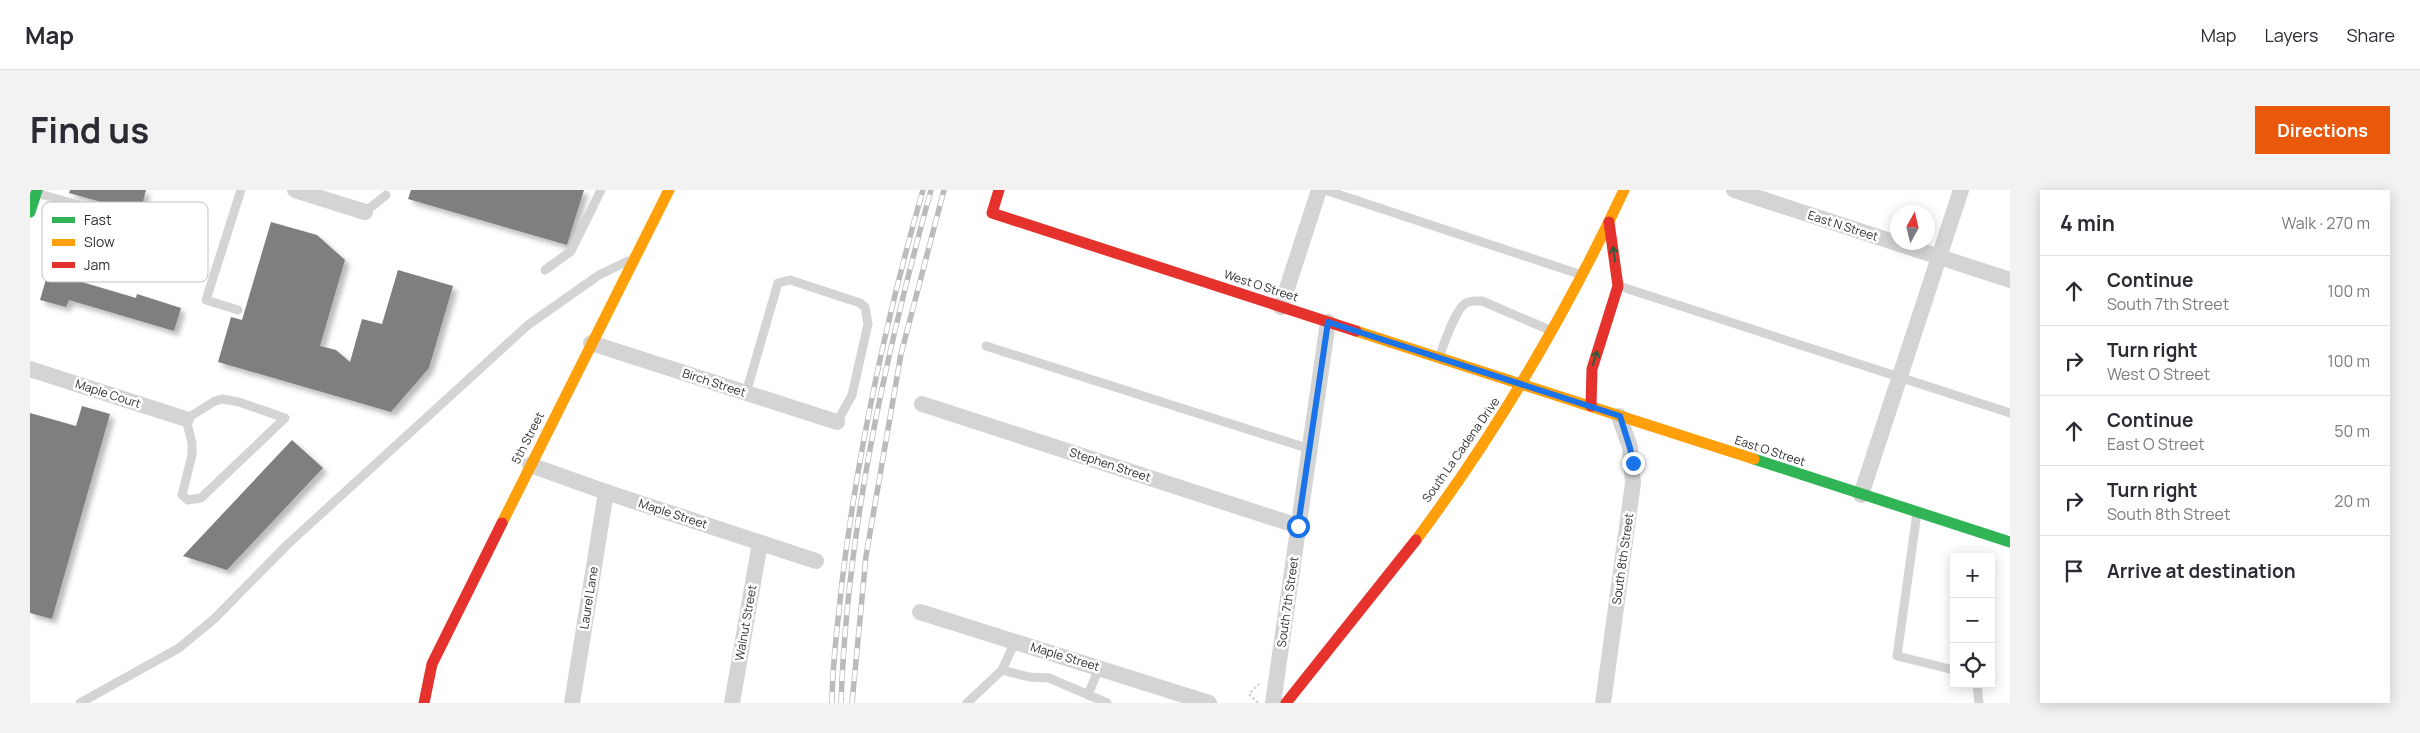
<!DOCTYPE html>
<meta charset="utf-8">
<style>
body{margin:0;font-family:Manrope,sans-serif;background:#f2f2f3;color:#2b2b33}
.controls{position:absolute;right:15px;bottom:15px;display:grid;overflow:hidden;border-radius:0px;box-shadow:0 2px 12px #0003}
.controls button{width:45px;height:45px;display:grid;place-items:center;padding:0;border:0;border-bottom:1px solid #e1e1e2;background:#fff;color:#2b2b33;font:25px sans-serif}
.compass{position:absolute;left:1860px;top:15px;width:45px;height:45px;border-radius:50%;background:#fff;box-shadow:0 2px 12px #0003;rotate:8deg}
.stop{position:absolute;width:15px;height:15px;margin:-11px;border:4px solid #1a73e8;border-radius:50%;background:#fff}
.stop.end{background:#1a73e8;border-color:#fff;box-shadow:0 1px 5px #0008}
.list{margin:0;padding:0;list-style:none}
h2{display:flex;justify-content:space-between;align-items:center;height:65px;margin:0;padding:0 20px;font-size:21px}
h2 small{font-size:16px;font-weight:400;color:#7c7c81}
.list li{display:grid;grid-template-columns:32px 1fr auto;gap:15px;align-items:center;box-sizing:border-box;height:70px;padding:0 20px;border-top:1px solid #e1e1e2}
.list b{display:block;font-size:19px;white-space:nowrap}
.list p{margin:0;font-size:16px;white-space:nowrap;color:#7c7c81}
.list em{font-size:16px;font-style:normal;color:#7c7c81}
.icon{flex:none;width:28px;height:28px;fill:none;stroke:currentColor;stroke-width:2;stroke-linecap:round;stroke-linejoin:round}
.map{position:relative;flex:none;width:1980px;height:513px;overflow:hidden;border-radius:0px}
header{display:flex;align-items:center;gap:30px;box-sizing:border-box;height:70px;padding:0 25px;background:#fff;border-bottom:1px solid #e1e1e2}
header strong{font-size:24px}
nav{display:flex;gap:28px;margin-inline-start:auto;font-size:18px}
.intro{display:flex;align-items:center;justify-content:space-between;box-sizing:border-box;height:120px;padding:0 30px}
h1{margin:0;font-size:35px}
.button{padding:12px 22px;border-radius:0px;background:#ea580c;color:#fff;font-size:18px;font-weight:700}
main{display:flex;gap:30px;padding:0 30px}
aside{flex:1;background:#fff;border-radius:0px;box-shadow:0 2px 12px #0003}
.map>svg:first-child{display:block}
</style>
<header>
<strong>Map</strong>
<nav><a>Map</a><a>Layers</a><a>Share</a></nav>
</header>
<div class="intro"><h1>Find us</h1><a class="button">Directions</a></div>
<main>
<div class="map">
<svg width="1980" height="513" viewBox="0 0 1980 513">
<defs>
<filter id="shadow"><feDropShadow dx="4.5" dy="4.5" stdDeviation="2.5" flood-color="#0004"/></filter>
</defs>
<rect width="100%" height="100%" fill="#fff"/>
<g fill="#7f7f7f" filter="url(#shadow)">
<polygon points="40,0 116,0 110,23 39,3"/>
<polygon points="381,0 554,0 537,55 378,9"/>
<polygon points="241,32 287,45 315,70 290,156 306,160 320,172 332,129 352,134 368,80 423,96 399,178 361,222 188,172 201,127 212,130"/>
<polygon points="18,82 106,108 107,104 151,118 144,141 39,110 36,117 10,110"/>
<polygon points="52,216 80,224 22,429 0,423 0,223 46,236"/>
<polygon points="262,250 293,278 197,380 153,366"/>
</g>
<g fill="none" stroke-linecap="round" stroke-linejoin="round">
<polyline stroke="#d4d4d4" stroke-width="2.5" stroke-dasharray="2.5 2.5" stroke-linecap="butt" points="1228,513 1219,504 1229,494"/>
<g stroke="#d4d4d4" stroke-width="9">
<polyline points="1295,0 1552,85"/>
<polyline points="6,3 56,17"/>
<polyline points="335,22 356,5"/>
<polyline points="515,80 541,61 571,0"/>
<polyline points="1589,96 1980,223"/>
<polyline points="208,120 176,110 211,0"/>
<polyline points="956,156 1280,259"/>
<path d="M1409,167c5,-12 16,-48 27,-54 5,-3 11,-2 16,-2l70,30"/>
<polyline points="716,203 748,93 760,90 830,113 835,117 838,134 822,205 807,232"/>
<polygon points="192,209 209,212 255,228 171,308 158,310 152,305 162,265 162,253 156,229 185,211"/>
<polyline points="1887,323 1867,466 1924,480"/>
<polyline points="972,480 999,487 1019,488 1077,513"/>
<polyline points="1947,494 1949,513"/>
<polyline points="1058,505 1069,478"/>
<polyline points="50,513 149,458 184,429 258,354 498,135 569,85 598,71"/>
<polyline points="937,513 972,480 985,452"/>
</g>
<g stroke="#d4d4d4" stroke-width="16">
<polyline points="265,0 335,22"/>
<polyline points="1704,0 1980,90"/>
<polyline points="1251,117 1289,0"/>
<polyline points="561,153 807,232"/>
<polyline points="0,179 156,229"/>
<polyline points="892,214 1268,336"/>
<polyline points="500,275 576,302 786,371"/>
<polyline points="1831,305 1931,0"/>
<polyline points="890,422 1179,513"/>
<polyline points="542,513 576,302"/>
<polyline points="702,513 730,353"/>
<polyline points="1243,513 1298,132"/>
<polyline points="1573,513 1603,293 1600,257 1589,226"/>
</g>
<g stroke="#30b455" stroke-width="11">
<polyline points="0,22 7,0"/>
<polyline points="1724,269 1980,352"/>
</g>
<g stroke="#ff9f0a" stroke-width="11">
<polyline points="1326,141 1724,269"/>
<polyline points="472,333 639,0"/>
<path d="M1386,350c82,-110 150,-226 208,-350"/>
</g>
<g stroke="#e5322d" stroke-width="11">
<polyline points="969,0 962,23 1326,141"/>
<polyline points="1561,216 1562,179 1588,96 1579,32"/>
<polyline points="394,513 402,474 472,333"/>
<polyline points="1256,513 1386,350"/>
</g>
<g stroke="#bbb" stroke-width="5.5">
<g id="rail">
<path d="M802,513c0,-40 6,-80 10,-121 16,-132 44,-263 81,-392"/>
<path d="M811,513c6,-174 44,-346 90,-513"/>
<polyline points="822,513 836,366 871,164 914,0"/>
</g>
</g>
<use href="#rail" stroke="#fff" stroke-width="4" stroke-dasharray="11" stroke-linecap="butt"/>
</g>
<defs><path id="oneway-shaft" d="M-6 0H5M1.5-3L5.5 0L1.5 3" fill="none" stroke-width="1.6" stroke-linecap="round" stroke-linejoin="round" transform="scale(1.25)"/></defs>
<g stroke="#2f5e3c">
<use href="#oneway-shaft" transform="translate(1584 64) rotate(-98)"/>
<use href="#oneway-shaft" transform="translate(1565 168) rotate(-72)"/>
</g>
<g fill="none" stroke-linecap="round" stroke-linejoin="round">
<polyline stroke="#1a73e8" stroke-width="6" points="1268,336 1298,132 1590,226 1600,258 1603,273"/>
</g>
<g text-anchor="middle" stroke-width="5" stroke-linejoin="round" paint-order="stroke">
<g font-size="12" fill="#2f2f2f" stroke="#fff">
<text transform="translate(1813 36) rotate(18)" y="4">East N Street</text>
<text transform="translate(1231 96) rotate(18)" y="4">West O Street</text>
<text transform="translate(684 193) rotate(18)" y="4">Birch Street</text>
<text transform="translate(78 204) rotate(18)" y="4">Maple Court</text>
<text transform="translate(498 248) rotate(-63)" y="4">5th Street</text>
<text transform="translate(1431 260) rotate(-55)" y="4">South La Cadena Drive</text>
<text transform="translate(1740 261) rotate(18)" y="4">East O Street</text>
<text transform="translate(1080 275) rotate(18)" y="4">Stephen Street</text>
<text transform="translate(643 324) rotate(18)" y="4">Maple Street</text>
<text transform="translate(1593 369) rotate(-82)" y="4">South 8th Street</text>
<text transform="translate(559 408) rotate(-81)" y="4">Laurel Lane</text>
<text transform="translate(1258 412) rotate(-82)" y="4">South 7th Street</text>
<text transform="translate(716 433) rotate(-80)" y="4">Walnut Street</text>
<text transform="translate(1035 467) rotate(17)" y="4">Maple Street</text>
</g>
</g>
<rect x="12" y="12" width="166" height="80" rx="8" fill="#fff" stroke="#c1c1c1" stroke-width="1"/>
<rect x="22" y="27" width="23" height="6" fill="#30b455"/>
<rect x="22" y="49" width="23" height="7" fill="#ff9f0a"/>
<rect x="22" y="72" width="23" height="6" fill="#e5322d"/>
<g font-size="14" fill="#2f2f2f">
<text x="54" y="35">Fast</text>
<text x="54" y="57">Slow</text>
<text x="54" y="80">Jam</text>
</g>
</svg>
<div class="controls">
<button>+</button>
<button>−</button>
<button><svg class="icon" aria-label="locate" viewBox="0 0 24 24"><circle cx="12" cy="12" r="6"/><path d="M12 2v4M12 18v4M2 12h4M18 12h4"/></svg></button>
</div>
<svg class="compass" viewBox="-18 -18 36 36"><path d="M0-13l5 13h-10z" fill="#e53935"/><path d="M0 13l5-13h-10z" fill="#7c7c81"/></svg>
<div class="stop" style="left:1268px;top:336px"></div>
<div class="stop end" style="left:1603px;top:273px"></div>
</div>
<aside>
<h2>4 min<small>Walk · 270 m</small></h2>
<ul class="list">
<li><svg class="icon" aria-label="ahead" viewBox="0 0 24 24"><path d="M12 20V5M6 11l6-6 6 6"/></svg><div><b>Continue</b><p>South 7th Street</p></div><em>100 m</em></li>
<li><svg class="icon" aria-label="right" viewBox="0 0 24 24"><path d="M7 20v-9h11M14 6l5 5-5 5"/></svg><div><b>Turn right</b><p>West O Street</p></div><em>100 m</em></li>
<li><svg class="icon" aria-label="ahead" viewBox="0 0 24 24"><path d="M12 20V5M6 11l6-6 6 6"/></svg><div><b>Continue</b><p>East O Street</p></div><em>50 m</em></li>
<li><svg class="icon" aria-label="right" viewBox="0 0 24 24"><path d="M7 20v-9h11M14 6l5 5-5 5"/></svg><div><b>Turn right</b><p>South 8th Street</p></div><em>20 m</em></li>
<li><svg class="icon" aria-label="arrive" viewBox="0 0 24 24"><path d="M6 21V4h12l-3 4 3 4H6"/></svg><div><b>Arrive at destination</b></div></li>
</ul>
</aside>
</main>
